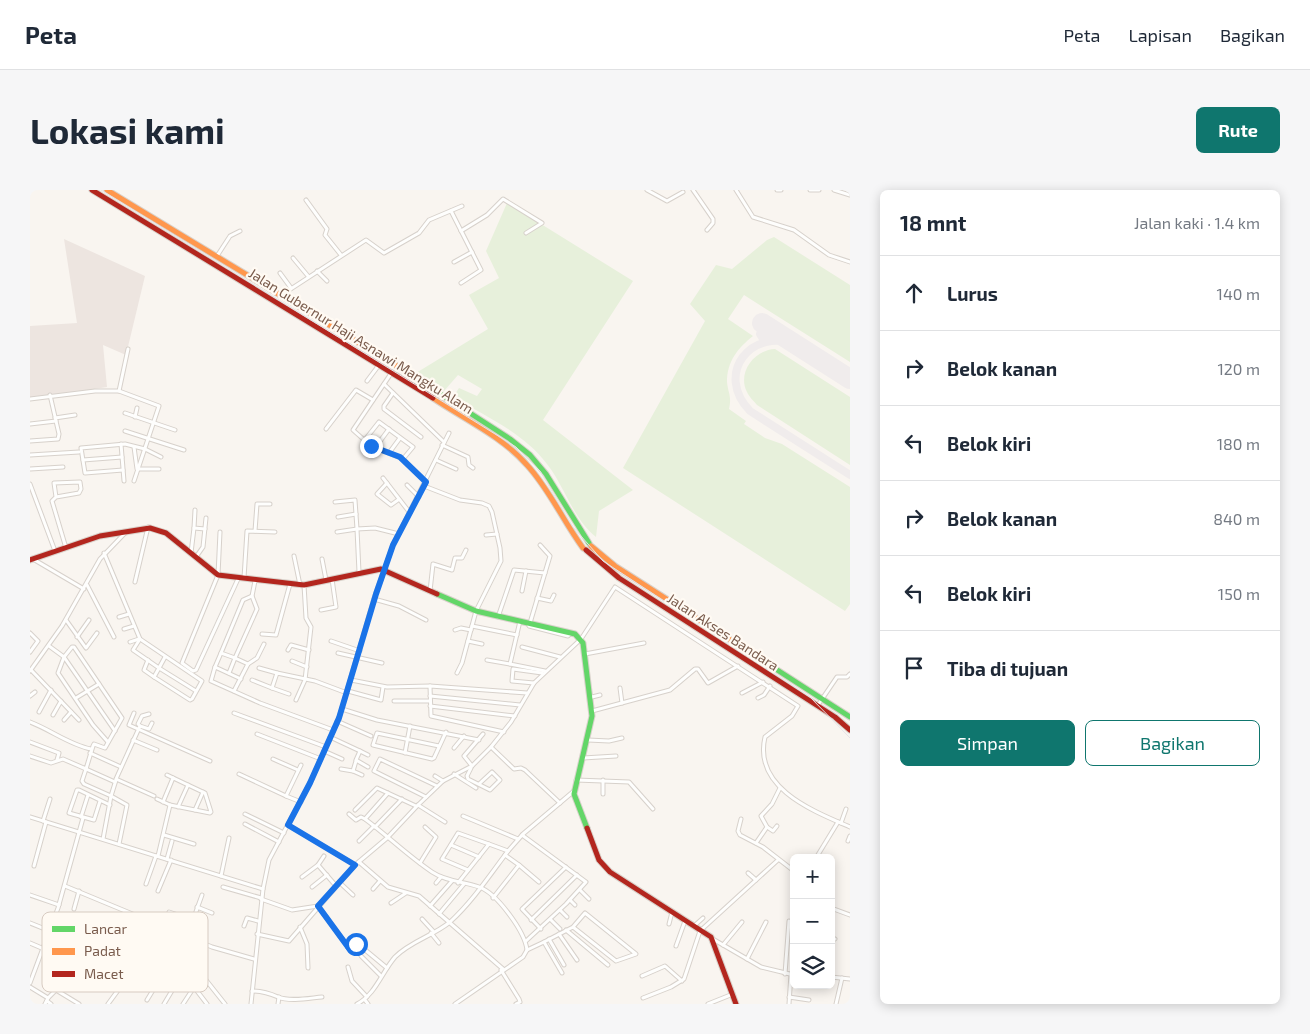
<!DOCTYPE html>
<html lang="id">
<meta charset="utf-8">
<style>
body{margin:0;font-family:"Exo 2",sans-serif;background:#f6f6f7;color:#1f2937}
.controls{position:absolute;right:15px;bottom:15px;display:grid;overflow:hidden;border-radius:8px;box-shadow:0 2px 12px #0003}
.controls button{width:45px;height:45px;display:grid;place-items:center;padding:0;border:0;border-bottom:1px solid #e0e1e3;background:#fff;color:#1f2937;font:25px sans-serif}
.stop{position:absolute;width:15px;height:15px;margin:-11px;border:4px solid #1a73e8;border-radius:50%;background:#fff}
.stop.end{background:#1a73e8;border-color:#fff;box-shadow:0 1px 5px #0008}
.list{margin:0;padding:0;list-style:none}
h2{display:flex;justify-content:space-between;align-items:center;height:65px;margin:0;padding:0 20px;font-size:21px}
h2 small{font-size:16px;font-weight:400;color:#747a83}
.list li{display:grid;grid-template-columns:32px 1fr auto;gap:15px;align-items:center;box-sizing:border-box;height:75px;padding:0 20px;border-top:1px solid #e0e1e3}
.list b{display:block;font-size:19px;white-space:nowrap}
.list em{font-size:16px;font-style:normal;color:#747a83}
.actions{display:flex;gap:10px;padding:15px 20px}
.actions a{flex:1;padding:11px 0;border:1px solid #0f766e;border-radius:8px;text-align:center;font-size:18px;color:#0f766e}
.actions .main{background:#0f766e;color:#fff}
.icon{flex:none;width:28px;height:28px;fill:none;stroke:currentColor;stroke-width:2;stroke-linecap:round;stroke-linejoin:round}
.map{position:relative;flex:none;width:820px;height:814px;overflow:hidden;border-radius:8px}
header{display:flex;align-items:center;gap:30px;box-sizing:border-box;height:70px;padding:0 25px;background:#fff;border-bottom:1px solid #e0e1e3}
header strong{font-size:24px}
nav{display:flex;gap:28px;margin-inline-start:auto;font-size:18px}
.intro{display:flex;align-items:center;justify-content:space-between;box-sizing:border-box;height:120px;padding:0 30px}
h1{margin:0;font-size:35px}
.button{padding:12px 22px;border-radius:8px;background:#0f766e;color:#fff;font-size:18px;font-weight:700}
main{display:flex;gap:30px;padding:0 30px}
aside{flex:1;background:#fff;border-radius:8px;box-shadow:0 2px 12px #0003}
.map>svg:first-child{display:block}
</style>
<header>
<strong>Peta</strong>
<nav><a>Peta</a><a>Lapisan</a><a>Bagikan</a></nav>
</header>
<div class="intro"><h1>Lokasi kami</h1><a class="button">Rute</a></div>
<main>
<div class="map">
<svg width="820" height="814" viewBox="0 0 820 814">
<rect width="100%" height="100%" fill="#f9f5f0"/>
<polygon fill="#ede5e0" points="34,49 115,86 96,165 73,155 77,197 0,209 0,136 47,133"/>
<g fill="#e7f0db">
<path d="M477,13l126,78 -90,139 90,70 -34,21 -3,26c-23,-18 -31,-50 -49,-73 -23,-31 -62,-48 -94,-67l6,-9 18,8 5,-7 -24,-14 -14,16 -28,-18 72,-44 -19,-34 30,-17 -13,-27z"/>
<path d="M744,47l76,48v77l-106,-67 -16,24 25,17c-15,12 -26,25 -26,46 1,11 5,14 2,27l17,12 -2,3 21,14 17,6 68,43v117l-5,7 -222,-143 82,-147 -15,-17 26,-39 16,4 35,-29z"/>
<path d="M745,159l75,48v68l-93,-60c-3,-4 -8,-8 -10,-13 -10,-19 7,-42 28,-43z"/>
</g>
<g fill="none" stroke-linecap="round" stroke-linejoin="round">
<g stroke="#f0ecec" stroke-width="8">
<polyline points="738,151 733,149 730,144 737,132 750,138 752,145"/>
<path d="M768,155c-47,-19 -84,29 -48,66l100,64"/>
</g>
<polyline stroke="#f0ecec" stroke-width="20" points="732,133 820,189"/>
<g stroke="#d7d1cb" stroke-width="5">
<g id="street">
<polyline points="617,0 637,11 653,2"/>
<polyline points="663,0 683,29 683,33 677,40"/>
<polyline points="706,0 723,27 764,40 799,65 820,72"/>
<polyline points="747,0 751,0"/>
<polyline points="780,0 789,0"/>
<polyline points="804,0 820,5"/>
<polyline points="276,10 297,39 295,45 311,65"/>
<polyline points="421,21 451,80 431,93"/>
<polyline points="431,41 457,25 473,9 512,33 496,43"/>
<polyline points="187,66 200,46 210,41"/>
<polyline points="263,68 278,86"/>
<polyline points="424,72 442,62"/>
<polyline points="287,81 297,91"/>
<polyline points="250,83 261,98"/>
<polyline points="250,106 336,50 354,63 389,43 399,30 432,16"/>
<polyline points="362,182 323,240 341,256 373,269 396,292"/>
<polyline points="337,191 349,175"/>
<polyline points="354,194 414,252"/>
<polyline points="89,201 98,159"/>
<polyline points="363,203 354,216 354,219 391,247"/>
<polyline points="0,209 65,201 89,201 129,216 104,291"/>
<polyline points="95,223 145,240"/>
<polyline points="105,227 107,218"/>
<polyline points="25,228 45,225"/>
<polyline points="0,234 26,231"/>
<polyline points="296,239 326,200 343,210"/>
<polyline points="95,241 154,260"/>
<polyline points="0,251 28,249 29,244 20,205"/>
<polyline points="334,251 349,232 383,257 373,269"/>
<polyline points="91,254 94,291"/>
<polyline points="412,255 438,267 439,275 443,278"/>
<polyline points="104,257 107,279 129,279"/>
<polyline points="345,258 359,239"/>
<polyline points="359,263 370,248"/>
<polyline points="0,265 49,262"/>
<polyline points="53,270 92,267"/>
<polyline points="406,270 426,279"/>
<polyline points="0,279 33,277"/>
<polyline points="93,280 55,283 51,258 95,254 115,259 131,267"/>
<polyline points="353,288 380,323"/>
<polyline points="357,293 347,304 361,315 368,310"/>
<polyline points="0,294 25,361"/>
<polyline points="377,295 389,307"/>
<polyline points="394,296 430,310 452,313 459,316 462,322 470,358 471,371 446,421 432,473 427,483"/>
<polyline points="26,307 24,293 50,292 51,299 49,303 26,307 22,311 36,358"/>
<polyline points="305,312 325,310 327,339 345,338 369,344"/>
<polyline points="165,320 164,338 175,339"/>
<polyline points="308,327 326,324"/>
<polyline points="225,341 227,314 240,314"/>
<polyline points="190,342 188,385 152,473 163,481 166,480 208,389"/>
<polyline points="307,342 327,339 329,382"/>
<polyline points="456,345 467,344"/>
<polyline points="74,363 110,449 172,491 162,509 160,510 124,487 129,478 166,501"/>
<polyline points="161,363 164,338"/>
<polyline points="264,366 270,395"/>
<polyline points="166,367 173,357 176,328"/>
<polyline points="3,369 54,399"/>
<polyline points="292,369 296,390"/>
<polyline points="214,388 217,341 245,342"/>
<polyline points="105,392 118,337"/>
<polyline points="57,395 84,447"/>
<polyline points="400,401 403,374 422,380 425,368 432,368 436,360"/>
<polyline points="492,401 496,381"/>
<polyline points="507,408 521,411 524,405"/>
<polyline points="344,409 369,416 396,430"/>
<polyline points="291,420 306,417 302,389"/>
<polyline points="89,427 99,424"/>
<polyline points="468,427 484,380 515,383"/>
<polyline points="36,430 56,458 67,443"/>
<polyline points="490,431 480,474 515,481"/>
<polyline points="498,433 499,436 538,446 541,443"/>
<polyline points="500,433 520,366 510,355"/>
<polyline points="442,436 487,445"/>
<polyline points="94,439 104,436"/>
<polyline points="425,440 431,438 441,440"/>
<polyline points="0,443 8,451 0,462"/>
<polyline points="232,444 246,445 260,394"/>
<polyline points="47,447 59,430"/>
<polyline points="110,449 103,460 129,478 135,467"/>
<polyline points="301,451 330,461"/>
<polyline points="438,451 452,454"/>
<polyline points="100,452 109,449"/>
<polyline points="492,457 530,467"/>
<polyline points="258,460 261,455 279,460"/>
<polyline points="191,463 185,477 211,489"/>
<polyline points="308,463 352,473"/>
<polyline points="555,464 614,453"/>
<polyline points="118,470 114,480 124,487"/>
<polyline points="457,470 480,474"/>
<polyline points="262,471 277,477"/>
<polyline points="218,474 227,468 234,454"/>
<polyline points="185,477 181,491 230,513 303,540"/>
<polyline points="229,478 247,483"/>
<polyline points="1,480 49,530"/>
<polyline points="0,481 32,436 70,369 96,342"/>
<polyline points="199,483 205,468 191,463 213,410 222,406"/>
<polyline points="222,490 242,498 247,483 285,491 317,503"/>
<polyline points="321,490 357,497 400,496 497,503"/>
<polyline points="504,493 482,491 483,479 512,483"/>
<polyline points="400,496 401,526 474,542"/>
<polyline points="242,498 259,504"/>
<polyline points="590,498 592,513"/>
<polyline points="204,501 218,474 205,468 227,419 222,406 225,391"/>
<polyline points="318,501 351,510 353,497"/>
<polyline points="712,503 733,492"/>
<polyline points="0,506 5,502"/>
<polyline points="400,506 490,515"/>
<polyline points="562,507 570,505"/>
<polyline points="46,508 69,494"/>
<polyline points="728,508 734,505 740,496"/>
<polyline points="266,510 275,490 281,437 276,428 274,395"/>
<polyline points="364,511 400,511"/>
<polyline points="788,515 807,487 817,487 820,484"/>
<polyline points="400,516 485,526"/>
<polyline points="312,519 347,530 449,550"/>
<polyline points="562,521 640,500 665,479 668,479 678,493 708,476"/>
<polyline points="9,522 21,500"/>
<polyline points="104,523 99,535 180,571"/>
<polyline points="204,523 296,557"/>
<polyline points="23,525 31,511"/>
<polyline points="34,530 41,522"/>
<polyline points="307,531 341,546"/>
<path d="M0,532c21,8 40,23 61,27"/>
<polyline points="122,533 119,539 110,536 86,589 124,606"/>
<polyline points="110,536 108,534 112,526 119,524"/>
<polyline points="227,544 291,569"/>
<polyline points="300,547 330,561 326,570 338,577"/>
<polyline points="103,550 127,560"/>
<polyline points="558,550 579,551 592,548"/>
<polyline points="0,552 29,563 27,570"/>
<polyline points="78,552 63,535 28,483 34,467 85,541"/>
<polyline points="409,556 347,543 343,555 402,569 404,568 416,542"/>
<polyline points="461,557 484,579 491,578 495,580 530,613"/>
<polyline points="424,558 434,546"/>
<polyline points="294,561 312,569"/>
<polyline points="330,561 338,565"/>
<polyline points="60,563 91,577"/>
<polyline points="375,563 380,536"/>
<polyline points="0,566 21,573 33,569 56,579 63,556 64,554 75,558 92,528 44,457 42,457 34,467 19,456"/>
<polyline points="553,568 586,566"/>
<polyline points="243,569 268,580"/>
<polyline points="326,571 323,581 332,585"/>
<polyline points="442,576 434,566 453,544"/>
<polyline points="441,578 437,586 438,589 460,600 470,590 462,582 449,594"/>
<polyline points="311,579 323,581"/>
<polyline points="209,584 256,606 271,575"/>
<polyline points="424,584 446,598"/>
<polyline points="137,585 158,595"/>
<polyline points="405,586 413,591"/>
<polyline points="86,590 81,606 97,615 89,654"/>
<polyline points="546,590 599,592 623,619"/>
<polyline points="573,590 573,604"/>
<polyline points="256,606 271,612"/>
<polyline points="396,607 344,581 350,569 407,596"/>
<polyline points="127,609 140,615 180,623 181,622 175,603 158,595 148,617"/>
<polyline points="70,611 64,630 39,623 47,600 49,600 80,615"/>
<polyline points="133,612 143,588"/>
<polyline points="388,615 415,632"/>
<polyline points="165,620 173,602"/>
<polyline points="325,620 347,598 386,616"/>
<polyline points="215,624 254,643"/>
<path d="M319,624l7,6 5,-3 4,2c23,17 43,37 67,53 15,10 31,9 47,15 18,6 46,45 48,63l-4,7 -68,47"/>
<polyline points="433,626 488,649"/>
<polyline points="0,627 233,699 239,670 280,593 309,528 345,405 363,355 419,243"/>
<polyline points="51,627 58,605"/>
<polyline points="335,629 358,603"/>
<polyline points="711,629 708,641 710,645 733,657 764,681"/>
<polyline points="13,631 20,609"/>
<polyline points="811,633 816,619"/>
<polyline points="215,634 249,652"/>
<polyline points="258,635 325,675"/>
<polyline points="345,637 372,609"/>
<polyline points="737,637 743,641 747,636"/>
<polyline points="134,645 164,654"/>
<polyline points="492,645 556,692 536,714 496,751"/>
<polyline points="73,649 81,606 54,594 52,591 56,579 85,592"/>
<polyline points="329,651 344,636"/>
<polyline points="818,651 820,646"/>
<polyline points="726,653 737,637 731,626 742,614 750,598"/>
<polyline points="421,655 449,667"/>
<polyline points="128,666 140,615"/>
<polyline points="294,666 288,675 306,696"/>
<polyline points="786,668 808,632"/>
<polyline points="137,669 142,651"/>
<polyline points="329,672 358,697 389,706 473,779"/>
<polyline points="390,673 406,647 395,637"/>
<polyline points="489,675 509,692"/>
<polyline points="4,676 16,632"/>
<polyline points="438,680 412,669 428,643 459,654"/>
<polyline points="718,683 726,690"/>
<polyline points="191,686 199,648"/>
<polyline points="272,687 288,675"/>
<polyline points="309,692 323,705"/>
<polyline points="406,693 411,687"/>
<polyline points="428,693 459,654 478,661 493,644 544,601"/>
<polyline points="116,694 126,666"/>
<polyline points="35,696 182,757 224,769"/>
<polyline points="193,697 231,708"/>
<polyline points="282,697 297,685"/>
<polyline points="343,699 350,691"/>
<polyline points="550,700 559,709"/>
<polyline points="128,701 141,670"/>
<polyline points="0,705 29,715"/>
<polyline points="463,708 489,675 475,665"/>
<polyline points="231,709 262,720 288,716"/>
<polyline points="540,710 545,715"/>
<polyline points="361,713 376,703"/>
<polyline points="288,716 318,757 328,754 357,778"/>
<polyline points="400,716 422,691"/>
<polyline points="167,717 182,723"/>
<polyline points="801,718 820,725"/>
<polyline points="44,719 49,701"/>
<polyline points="530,720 537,727"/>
<polyline points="139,722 163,730 172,705"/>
<polyline points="409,724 434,694"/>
<polyline points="392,729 403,741"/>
<polyline points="501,730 547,685"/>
<polyline points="521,730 530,739"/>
<polyline points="59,732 103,748"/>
<polyline points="0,733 20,741"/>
<polyline points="639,734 642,722"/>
<polyline points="214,736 217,728 228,731"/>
<polyline points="664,736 673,728"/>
<polyline points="270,737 277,754 278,778"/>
<polyline points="511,739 492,719 536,677"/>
<polyline points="144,740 149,726"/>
<polyline points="536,740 578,775"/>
<polyline points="401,743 409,753"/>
<path d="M227,744l32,7 66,-76 32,-27 31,-33 25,-24 29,-15 19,-19 20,-25 23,-39 47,-44 34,-52 183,119 -6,10 -27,21c-12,51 48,74 85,90"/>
<polyline points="529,744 547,770"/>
<polyline points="801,747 805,749"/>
<polyline points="681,748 731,777 764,785"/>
<polyline points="519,749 534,775"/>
<polyline points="166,750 169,742"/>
<polyline points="514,752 543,737 555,723 606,764 586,771 543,737"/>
<polyline points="0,753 14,759"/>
<polyline points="693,755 712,732"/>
<polyline points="646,756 655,731"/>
<polyline points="497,760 514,752 532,783"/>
<polyline points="120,766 138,738"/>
<polyline points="331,766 351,786"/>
<polyline points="717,769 736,732"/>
<polyline points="318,777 322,791 337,807"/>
<polyline points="85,779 102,749 117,729"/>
<polyline points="175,779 172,785 195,814"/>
<polyline points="471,780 489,809 490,812 486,814"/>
<polyline points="755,784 759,731"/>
<polyline points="612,786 635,776 652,791"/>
<polyline points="801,787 820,789"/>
<polyline points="0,793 28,718 53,628"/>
<polyline points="0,797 18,808 15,814"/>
<polyline points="164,797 177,814"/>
<path d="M222,801c10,0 17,2 26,6 12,5 32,1 44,0"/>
<polyline points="759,807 779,810"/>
<polyline points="18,808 26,800 49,814"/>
<polyline points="613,808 641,797 654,789 670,741 748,670"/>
<polyline points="117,810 156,746"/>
<polyline points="335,810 338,814"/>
<polyline points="17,811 21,814"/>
<polyline points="78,814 89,799"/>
<polyline points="134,814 171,752"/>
<polyline points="153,814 172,785"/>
<polyline points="221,814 233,699"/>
<polyline points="248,814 249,807"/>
<path d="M327,814c18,-9 25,-32 38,-47 16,-16 38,-21 55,-35 22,-20 40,-47 58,-71"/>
<polyline points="678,814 703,804"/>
<polyline points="759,814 761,784"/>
<polyline points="806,814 812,788"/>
</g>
</g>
<g stroke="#d9d2cb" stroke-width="7">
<g id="fast">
<polyline points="367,176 480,249 500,265 516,284 559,353"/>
<polyline points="407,404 446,421 545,444 553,453 562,526 544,604 557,638"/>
<polyline points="721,463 820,527"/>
</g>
</g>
<g stroke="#d9d2cb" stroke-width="7">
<g id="slow">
<polyline points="77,0 367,176"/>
<path d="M403,208c31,21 70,39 94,67 23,25 36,56 56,83"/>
<polyline points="561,356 585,376 721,463"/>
</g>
</g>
<g stroke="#d9d2cb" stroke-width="7">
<g id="jam">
<polyline points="62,0 403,208"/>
<polyline points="556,360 589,388 805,527 820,540"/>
<polyline points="0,370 70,346 120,338 136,343 188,385 274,395 351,379 407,404"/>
<polyline points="557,638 569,670 580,682 681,747 706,814"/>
</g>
</g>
<use href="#street" stroke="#fefefd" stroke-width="3"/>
<use href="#fast" stroke="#63d668" stroke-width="5"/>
<use href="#slow" stroke="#ff974d" stroke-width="5"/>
<use href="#jam" stroke="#b3261e" stroke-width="5"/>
<polyline stroke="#e6e3e7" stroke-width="1" points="71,0 486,257 510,281 543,337 573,371 780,507 820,548"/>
</g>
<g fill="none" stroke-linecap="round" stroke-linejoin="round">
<polyline stroke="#1a73e8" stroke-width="6" points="326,754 324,757 318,757 288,716 325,675 258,635 280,593 309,528 346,404 363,355 396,292 370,267 341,256"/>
</g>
<g text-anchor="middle" stroke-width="4.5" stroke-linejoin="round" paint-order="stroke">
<g font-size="14" fill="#7a5c4d" stroke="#fffaf3">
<text transform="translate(331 151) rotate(32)" y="5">Jalan Gubernur Haji Asnawi Mangku Alam</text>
<text transform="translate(693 442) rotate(33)" y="5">Jalan Akses Bandara</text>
</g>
</g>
<rect x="12" y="722" width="166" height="80" rx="8" fill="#fffaf3" stroke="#d7cbc1" stroke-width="1"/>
<rect x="22" y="736" width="23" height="6" fill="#63d668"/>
<rect x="22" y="758" width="23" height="7" fill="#ff974d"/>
<rect x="22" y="781" width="23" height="6" fill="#b3261e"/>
<g font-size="14" fill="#7a5c4d">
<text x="54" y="744">Lancar</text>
<text x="54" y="766">Padat</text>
<text x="54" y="789">Macet</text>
</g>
</svg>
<div class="controls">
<button>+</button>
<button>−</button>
<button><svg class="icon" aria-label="layers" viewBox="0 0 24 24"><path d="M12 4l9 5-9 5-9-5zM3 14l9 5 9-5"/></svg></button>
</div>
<div class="stop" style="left:326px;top:754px"></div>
<div class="stop end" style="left:341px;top:256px"></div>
</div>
<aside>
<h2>18 mnt<small>Jalan kaki · 1.4 km</small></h2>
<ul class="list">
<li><svg class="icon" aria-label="ahead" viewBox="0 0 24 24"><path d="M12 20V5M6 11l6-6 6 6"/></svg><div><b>Lurus</b></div><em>140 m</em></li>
<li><svg class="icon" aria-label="right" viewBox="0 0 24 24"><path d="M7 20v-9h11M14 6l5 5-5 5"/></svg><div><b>Belok kanan</b></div><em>120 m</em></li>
<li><svg class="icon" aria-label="left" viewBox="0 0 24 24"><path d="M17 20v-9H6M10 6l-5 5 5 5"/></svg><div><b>Belok kiri</b></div><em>180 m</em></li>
<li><svg class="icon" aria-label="right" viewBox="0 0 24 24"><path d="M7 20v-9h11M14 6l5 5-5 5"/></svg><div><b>Belok kanan</b></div><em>840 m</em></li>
<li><svg class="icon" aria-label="left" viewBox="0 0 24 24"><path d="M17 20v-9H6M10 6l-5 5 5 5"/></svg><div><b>Belok kiri</b></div><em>150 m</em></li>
<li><svg class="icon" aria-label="arrive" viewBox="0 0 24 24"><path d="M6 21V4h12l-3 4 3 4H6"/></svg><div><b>Tiba di tujuan</b></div></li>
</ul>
<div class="actions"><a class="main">Simpan</a><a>Bagikan</a></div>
</aside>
</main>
